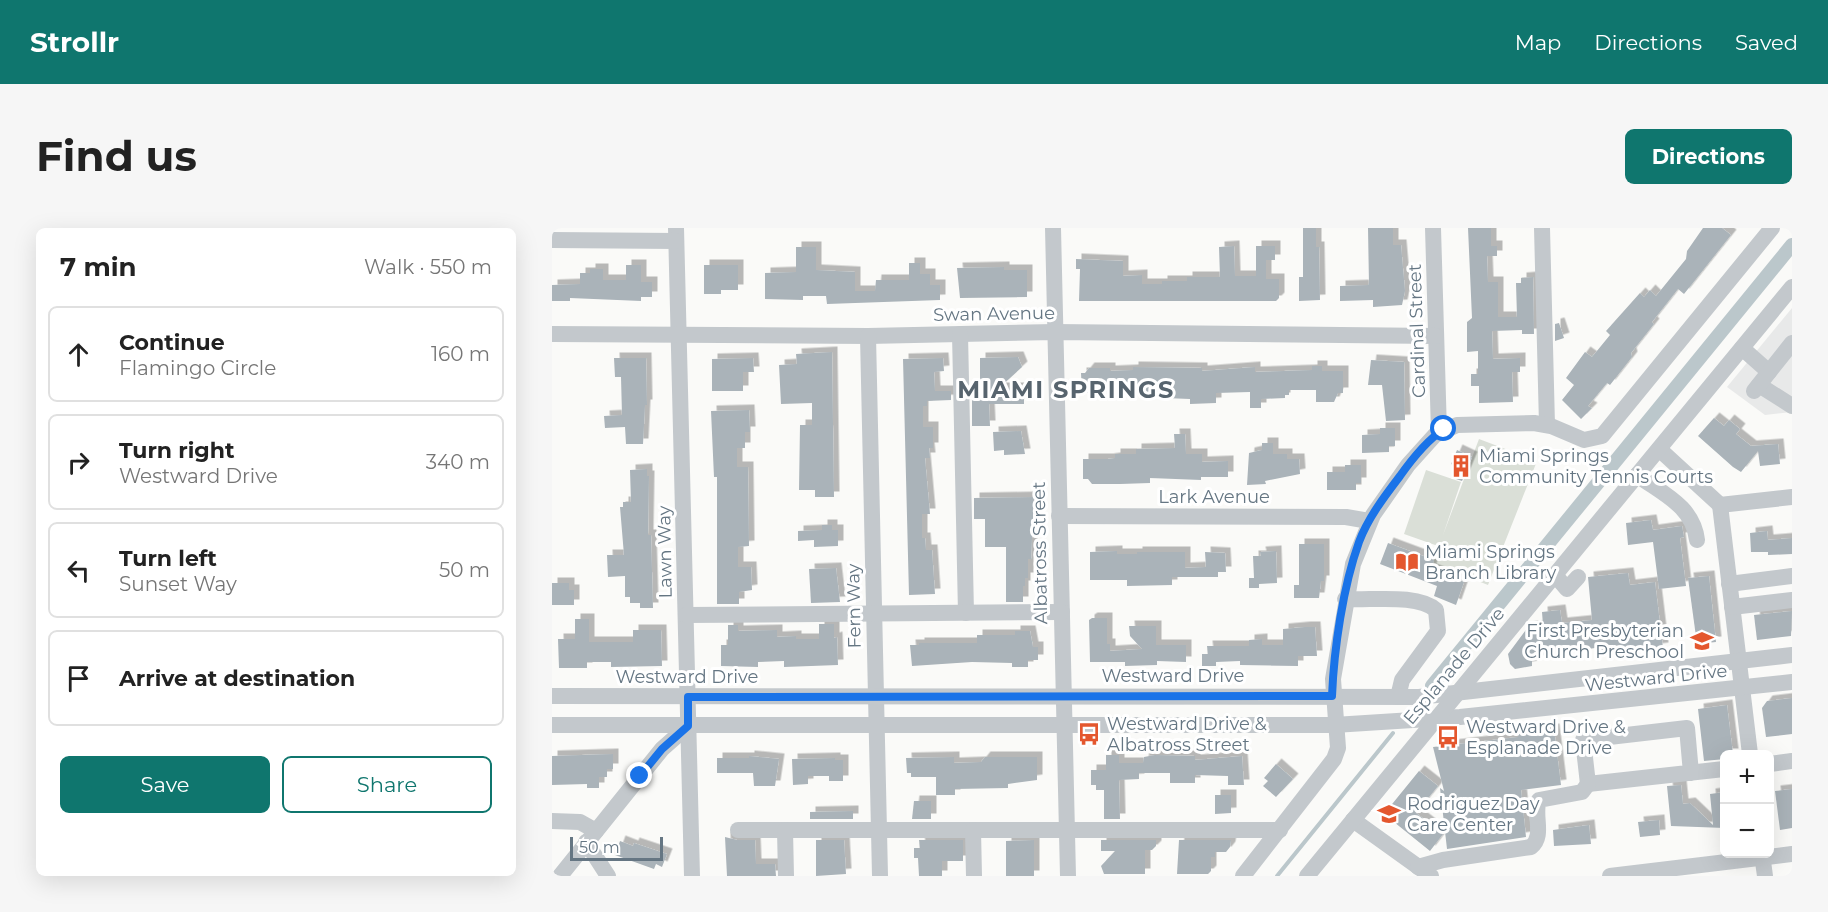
<!DOCTYPE html>
<meta charset="utf-8">
<style>
body{margin:0;font-family:Montserrat,sans-serif;background:#f6f6f6;color:#222}
.controls{position:absolute;right:18px;bottom:18px;display:grid;overflow:hidden;border-radius:9px;box-shadow:0 6px 24px #0002}
.controls button{width:54px;height:54px;display:grid;place-items:center;padding:0;border:0;border-bottom:2px solid #e0e0e0;background:#fff;color:#222;font:30px sans-serif}
.scale{position:absolute;left:18px;bottom:15px;width:93px;box-sizing:border-box;padding-left:6px;border:3px solid #657683;border-top:0;font-size:16px;line-height:21px;white-space:nowrap;color:#657683;-webkit-text-stroke:4px #fff;paint-order:stroke}
.stop{position:absolute;width:18px;height:18px;margin:-14px;border:4px solid #1a73e8;border-radius:50%;background:#fff}
.stop.end{background:#1a73e8;border-color:#fff;box-shadow:0 2px 6px #0008}
.list{margin:0;padding:0;list-style:none}
h2{display:flex;justify-content:space-between;align-items:center;height:78px;margin:0;padding:0 24px;font-size:26px}
h2 small{font-size:20px;font-weight:400;color:#767676}
.list li{display:grid;grid-template-columns:39px 1fr auto;gap:18px;align-items:center;box-sizing:border-box;height:96px;margin:0 12px 12px;padding:0 12px;border:2px solid #e0e0e0;border-radius:9px}
.list b{display:block;font-size:22px;white-space:nowrap}
.list p{margin:0;font-size:20px;white-space:nowrap;color:#767676}
.list em{font-size:20px;font-style:normal;color:#767676}
.actions{display:flex;gap:12px;padding:18px 24px}
.actions a{flex:1;padding:14px 0;border:2px solid #0f766e;border-radius:9px;text-align:center;font-size:21px;color:#0f766e}
.actions .main{background:#0f766e;color:#fff}
.icon{flex:none;width:33px;height:33px;fill:none;stroke:currentColor;stroke-width:2;stroke-linecap:round;stroke-linejoin:round}
.map{position:relative;flex:none;width:1240px;height:648px;overflow:hidden;border-radius:9px}
header{display:flex;align-items:center;gap:36px;box-sizing:border-box;height:84px;padding:0 30px;background:#0f766e;color:#fff}
header strong{font-size:28px}
nav{display:flex;gap:33px;margin-inline-start:auto;font-size:21px}
.intro{display:flex;align-items:center;justify-content:space-between;box-sizing:border-box;height:144px;padding:0 36px}
h1{margin:0;font-size:42px}
.button{padding:15px 27px;border-radius:9px;background:#0f766e;color:#fff;font-size:21px;font-weight:700}
main{display:flex;gap:36px;padding:0 36px}
aside{flex:1;background:#fff;border-radius:9px;box-shadow:0 6px 24px #0002}
.map>svg:first-child{display:block}
</style>
<header>
<strong>Strollr</strong>
<nav><a>Map</a><a>Directions</a><a>Saved</a></nav>
</header>
<div class="intro"><h1>Find us</h1><a class="button">Directions</a></div>
<main>
<aside>
<h2>7 min<small>Walk · 550 m</small></h2>
<ul class="list">
<li><svg class="icon" aria-label="ahead" viewBox="0 0 24 24"><path d="M12 20V5M6 11l6-6 6 6"/></svg><div><b>Continue</b><p>Flamingo Circle</p></div><em>160 m</em></li>
<li><svg class="icon" aria-label="right" viewBox="0 0 24 24"><path d="M7 20v-9h11M14 6l5 5-5 5"/></svg><div><b>Turn right</b><p>Westward Drive</p></div><em>340 m</em></li>
<li><svg class="icon" aria-label="left" viewBox="0 0 24 24"><path d="M17 20v-9H6M10 6l-5 5 5 5"/></svg><div><b>Turn left</b><p>Sunset Way</p></div><em>50 m</em></li>
<li><svg class="icon" aria-label="arrive" viewBox="0 0 24 24"><path d="M6 21V4h12l-3 4 3 4H6"/></svg><div><b>Arrive at destination</b></div></li>
</ul>
<div class="actions"><a class="main">Save</a><a>Share</a></div>
</aside>
<div class="map">
<svg width="1240" height="648" viewBox="0 0 1240 648">
<defs>
<filter id="shadow"><feDropShadow dx="5.5" dy="-5.5" stdDeviation="0" flood-color="#0004"/></filter>
</defs>
<rect width="100%" height="100%" fill="#fafaf8"/>
<polygon fill="#e8e9e9" points="1240,80 1240,184 1213,187 1175,159"/>
<polygon fill="#dadfd7" points="927,211 985,233 936,357 880,335 886,318 852,306 874,242 909,254 891,307"/>
<g fill="none" stroke-linecap="round" stroke-linejoin="round">
<polyline stroke="#bbc7cb" stroke-width="4" points="725,648 841,505"/>
<polyline stroke="#bbc7cb" stroke-width="14" points="880,458 1240,17"/>
</g>
<g fill="#aab3b9" filter="url(#shadow)">
<polygon points="751,0 764,0 764,19 767,19 768,72 747,73 747,49 751,49"/>
<polygon points="816,0 841,0 841,17 849,17 853,63 850,77 821,79 821,72 788,73 788,58 817,57"/>
<polygon points="916,0 939,0 939,18 945,18 945,28 935,28 936,54 946,54 946,89 965,89 964,55 969,55 969,50 981,49 982,106 970,106 970,102 940,103 941,131 968,130 968,144 960,144 961,174 927,175 927,158 919,158 919,146 926,146 926,123 915,124 915,94 920,90"/>
<polygon points="1151,0 1170,0 1179,7 1132,66 1126,61 1100,94 1102,96 1079,125 1080,129 1058,157 1055,155 1036,178 1040,180 1029,191 1010,172 1022,157 1014,150 1033,124 1040,129 1058,107 1054,103 1088,65 1092,69 1098,62 1104,68 1134,31 1135,23"/>
<polygon points="682,18 683,48 704,48 704,18 723,18 723,32 714,32 714,51 727,51 727,70 724,73 527,73 528,41 524,41 524,31 571,33 571,48 590,47 590,56 610,56 610,53 635,53 635,49 668,49 667,19"/>
<polygon points="244,19 264,19 264,42 303,44 303,63 323,63 324,52 357,52 357,35 368,35 368,46 378,46 378,57 388,57 388,72 275,76 274,68 251,68 251,72 213,71 213,45 244,44"/>
<polygon points="74,37 89,37 89,54 100,54 100,69 89,69 89,73 18,70 18,73 0,73 0,57 28,56 28,45 38,45 38,41 51,41 51,52 74,52"/>
<polygon points="152,37 186,37 186,62 169,62 169,66 152,66"/>
<polygon points="452,39 452,42 475,42 475,69 408,70 405,40"/>
<polygon points="1007,95 1012,110 1003,113 1003,96"/>
<polygon points="280,124 282,269 263,269 263,262 247,262 248,197 260,197 260,175 229,176 227,137 245,136 244,126"/>
<polygon points="466,129 470,139 447,160 472,160 472,176 437,176 438,198 420,198 420,160 428,159 428,130"/>
<polygon points="62,130 94,130 95,177 93,177 91,216 74,216 73,199 53,200 52,188 70,187 69,149 63,149"/>
<polygon points="201,130 202,144 191,144 191,163 160,163 160,131"/>
<polygon points="391,130 392,143 382,144 383,163 399,163 399,172 375,173 375,178 371,178 371,199 381,199 381,220 377,220 378,230 373,230 378,286 370,286 370,310 373,310 374,322 380,322 383,366 357,367 351,131"/>
<polygon points="819,132 852,134 853,192 834,193 830,157 816,157"/>
<polygon points="760,138 770,138 770,143 791,143 791,165 786,165 782,174 764,174 764,162 737,162 737,167 733,167 733,170 709,171 709,180 698,180 698,164 664,165 664,175 638,176 638,171 589,169 589,164 582,163 530,165 529,145 533,145 537,140 558,140 558,143 581,142 581,139 650,140 650,143 703,139 703,144 760,142"/>
<polygon points="197,182 198,204 193,204 193,220 185,220 185,239 196,239 197,318 186,319 186,339 199,339 200,362 187,364 187,376 165,376 165,249 162,249 159,183"/>
<polygon points="1162,190 1172,198 1177,192 1188,201 1184,206 1199,218 1226,216 1228,236 1208,238 1206,223 1189,244 1181,239 1146,208"/>
<polygon points="828,200 843,200 843,218 837,218 837,224 810,225 810,207 828,206"/>
<polygon points="469,203 473,226 452,227 452,222 442,223 441,204"/>
<polygon points="622,206 633,206 634,226 650,226 650,234 676,233 676,249 649,249 649,252 598,250 598,255 568,256 540,256 536,251 531,251 531,231 556,231 563,230 563,226 584,226 584,221 623,220"/>
<polygon points="710,215 721,215 721,226 735,226 735,231 747,231 748,246 713,253 714,256 695,257 697,225 710,222"/>
<polygon points="905,222 920,229 910,253 901,250 905,239 899,236"/>
<polygon points="793,237 809,237 809,255 804,255 804,262 775,262 775,244 793,244"/>
<polygon points="95,241 95,248 97,248 96,307 99,307 101,380 88,380 88,375 78,375 78,369 73,369 73,348 56,349 55,327 72,327 68,279 71,279 71,274 79,274 78,242"/>
<polygon points="482,269 479,331 476,331 476,350 473,350 473,358 471,358 471,374 454,374 454,319 433,319 433,291 422,291 422,270"/>
<polygon points="1099,292 1101,302 1130,298 1132,309 1128,310 1134,358 1107,361 1101,314 1076,317 1074,295"/>
<polygon points="270,297 280,297 280,302 286,302 286,318 262,319 262,312 246,313 246,303 270,302"/>
<polygon points="1215,303 1216,312 1240,310 1240,326 1216,327 1216,324 1199,324 1198,305"/>
<polygon points="836,315 882,332 879,341 912,354 904,377 882,368 885,358 828,336"/>
<polygon points="747,316 772,316 772,353 769,353 767,370 742,370 742,357 747,357"/>
<polygon points="565,323 565,326 585,326 585,324 633,324 633,340 654,339 653,324 673,325 674,344 666,344 666,349 620,349 620,357 575,358 575,352 538,352 538,324"/>
<polygon points="724,323 725,355 707,356 707,360 697,360 697,350 702,350 701,328 709,328 708,324"/>
<polygon points="284,340 288,374 259,375 257,341"/>
<polygon points="1076,345 1078,357 1103,354 1111,420 1044,428 1043,420 980,429 980,438 963,441 958,436 956,426 976,399 991,397 990,384 1008,382 1010,395 1040,392 1036,349"/>
<polygon points="1157,348 1164,414 1145,416 1136,350"/>
<polygon points="0,355 17,355 17,362 22,362 22,377 0,377"/>
<polygon points="1240,383 1239,408 1205,412 1202,387"/>
<polygon points="540,390 555,390 555,416 558,416 558,423 590,421 578,408 577,398 604,398 604,417 634,417 634,434 605,433 605,437 573,438 573,434 538,434 537,392"/>
<polygon points="23,391 37,391 37,414 81,414 81,402 109,402 110,438 59,439 59,434 35,434 35,440 7,440 6,411 23,411"/>
<polygon points="267,396 282,396 282,410 285,409 286,437 232,439 232,433 206,434 206,439 169,438 169,417 176,417 176,397 186,397 186,403 225,402 225,409 244,408 244,411 267,411"/>
<polygon points="753,399 763,399 765,428 746,428 746,438 688,437 688,433 664,434 664,438 650,438 650,426 656,426 655,418 697,418 697,412 710,411 710,417 731,417 731,401"/>
<polygon points="463,403 478,403 481,419 486,419 486,432 476,432 476,439 460,439 460,435 420,434 360,438 358,417 367,417 367,415 425,415 425,407 463,407"/>
<polygon points="1240,470 1240,506 1214,509 1210,480 1215,473"/>
<polygon points="1175,477 1181,526 1173,526 1173,531 1152,533 1146,481"/>
<polygon points="1002,501 1009,557 969,562 974,609 895,621 888,560 892,563 881,519 966,509 966,505"/>
<polygon points="61,526 61,541 55,541 55,549 47,549 47,560 35,560 35,556 0,557 0,528"/>
<polygon points="554,527 567,527 567,535 591,535 592,529 603,527 643,528 643,532 690,528 692,557 676,557 676,548 643,547 643,555 618,555 618,545 587,545 587,551 567,552 568,591 552,591 552,562 544,562 544,557 539,557 539,542 554,542"/>
<polygon points="197,528 227,531 223,558 202,558 201,545 165,545 165,530 197,530"/>
<polygon points="402,529 402,535 429,534 433,529 485,529 485,552 456,556 456,560 403,561 403,567 384,567 384,549 359,549 359,545 355,545 354,530"/>
<polygon points="283,530 283,532 291,532 291,553 277,553 277,548 256,548 256,556 241,557 240,531"/>
<polygon points="724,536 741,551 724,569 711,558 716,553 712,550"/>
<polygon points="867,543 886,558 864,585 891,606 878,623 832,586"/>
<polygon points="1129,557 1131,576 1138,575 1161,597 1158,566 1173,564 1173,600 1119,598 1115,558"/>
<polygon points="1240,561 1240,600 1228,602 1223,563"/>
<polygon points="663,567 679,567 679,585 663,586"/>
<polygon points="362,573 379,573 379,591 360,591"/>
<polygon points="301,583 301,591 258,591 258,584"/>
<polygon points="1107,592 1108,607 1088,609 1086,594"/>
<polygon points="1037,597 1039,616 1002,618 1001,602"/>
<polygon points="173,609 185,612 203,612 204,636 223,636 224,648 175,648"/>
<polygon points="264,612 292,612 294,646 264,648"/>
<polygon points="367,612 411,612 411,633 390,633 390,648 367,648 366,630 362,630 362,620 368,620"/>
<polygon points="482,612 482,648 454,648 454,613"/>
<polygon points="549,612 604,612 604,618 600,622 593,622 593,646 552,646 549,638 563,623 549,623"/>
<polygon points="627,612 679,612 678,619 674,624 663,624 663,629 659,629 659,643 656,646 625,646"/>
<polygon points="68,613 81,618 82,615 115,626 110,639 104,636 102,641 63,627"/>
</g>
<g fill="none" stroke-linecap="round" stroke-linejoin="round">
<g stroke="#c3c8cc" stroke-width="16">
<polyline points="124,0 140,648"/>
<polyline points="501,0 516,648"/>
<polyline points="881,0 887,204"/>
<polyline points="990,0 995,197"/>
<polyline points="0,12 124,13"/>
<polyline points="0,106 316,108 503,104 884,108"/>
<polyline points="408,106 414,385"/>
<polyline points="316,108 328,648"/>
<polyline points="1190,120 1217,144"/>
<polyline points="1207,157 1240,178"/>
<polyline points="1202,163 1240,115"/>
<polyline points="1107,221 1168,277 1240,269"/>
<path d="M1085,247c26,19 56,31 60,65"/>
<polyline points="1168,277 1198,526"/>
<polyline points="507,288 794,289 817,293"/>
<polyline points="1003,347 1015,361 1026,349"/>
<polyline points="1177,356 1240,348"/>
<path d="M793,371c24,2 72,-6 91,11l2,21 -36,49 -4,17"/>
<polyline points="1180,379 1240,372"/>
<polyline points="134,387 510,384"/>
<polyline points="0,468 867,469 1240,427"/>
<polyline points="0,497 782,497 908,489 1240,454"/>
<polyline points="1218,536 1240,533"/>
<polyline points="1139,545 1135,500 1031,512 1036,556 1172,541"/>
<polyline points="801,592 879,648"/>
<polyline points="0,593 28,594 44,603"/>
<polyline points="186,602 728,602"/>
<polyline points="233,602 234,648"/>
<polyline points="421,602 422,648"/>
<polyline points="34,614 56,648"/>
<polyline points="1210,626 1213,648"/>
<path d="M866,639l25,-7 88,-13c14,-11 2,-32 8,-47l43,-8 6,-8"/>
<polyline points="8,648 110,521 136,498"/>
<polyline points="691,648 782,531 786,520 781,451 801,336 821,287 856,237 883,207 905,197 982,195 999,198 1032,212 1050,208 1220,0"/>
<polyline points="755,648 1240,59"/>
<polyline points="1058,648 1240,626"/>
</g>
</g>
<g fill="none" stroke-linecap="round" stroke-linejoin="round">
<path stroke="#1a73e8" stroke-width="8" d="M88,548l22,-27 26,-23v-29l644,-1c2,-48 11,-109 27,-154 9,-24 25,-45 41,-66 12,-17 26,-35 44,-47"/>
</g>
<defs>
<g id="building-bare" transform="scale(1.8)"><path d="M-4-6H4V6H1V3H-1V6H-4ZM-2.5-4.3h1.7v1.8h-1.7ZM.8-4.3h1.7v1.8H.8ZM-2.5-1h1.7V.8h-1.7ZM.8-1h1.7V.8H.8Z" fill="#e4572e" stroke="#fff" stroke-width="2.5" paint-order="stroke"/></g>
<g id="library-bare" transform="scale(1.8)"><path d="M-6-4Q-3-5.5-.7-3.5V5Q-3 3-6 4ZM6-4Q3-5.5 .7-3.5V5Q3 3 6 4Z" fill="#e4572e" stroke="#fff" stroke-width="2.5" paint-order="stroke"/></g>
<g id="school-bare" transform="scale(1.8)"><path d="M0-5L7-2L0 1L-7-2ZM-4 1L0 2.5L4 1V4Q0 6-4 4Z" fill="#e4572e" stroke="#fff" stroke-width="2.5" paint-order="stroke"/></g>
<g id="bus-bare" transform="scale(1.8)"><path d="M-5-6H5V4H4V6H2V4H-2V6H-4V4H-5ZM-3.5-4V0h7V-4ZM-3.5 1.2v1.5H-2V1.2ZM2 1.2v1.5H3.5V1.2Z" fill="#e4572e" stroke="#fff" stroke-width="2.5" paint-order="stroke"/></g>
</defs>
<g fill-rule="evenodd">
<use href="#building-bare" x="909" y="238"/>
<use href="#library-bare" x="855" y="334"/>
<use href="#school-bare" x="1150" y="413"/>
<use href="#bus-bare" x="537" y="506"/>
<use href="#bus-bare" x="896" y="509"/>
<use href="#school-bare" x="837" y="586"/>
</g>
<g text-anchor="middle" stroke-width="6" stroke-linejoin="round" paint-order="stroke">
<g font-size="18" fill="#657683" stroke="#fff">
<text transform="translate(442 86) rotate(-1)" y="6">Swan Avenue</text>
<text transform="translate(865 103) rotate(-92)" y="6">Cardinal Street</text>
<text x="662" y="275">Lark Avenue</text>
<text transform="translate(113 324) rotate(-91)" y="6">Lawn Way</text>
<text transform="translate(488 325) rotate(-91)" y="6">Albatross Street</text>
<text transform="translate(302 378) rotate(-91)" y="6">Fern Way</text>
<text transform="translate(902 438) rotate(-50)" y="6">Esplanade Drive</text>
<text x="621" y="454">Westward Drive</text>
<text x="135" y="455">Westward Drive</text>
<text transform="translate(1104 450) rotate(-6)" y="6">Westward Drive</text>
</g>
<g font-size="18" fill="#657683" stroke="#fff" text-anchor="start">
<text x="927" y="234">Miami Springs<tspan x="927" dy="21">Community Tennis Courts</tspan></text>
<text x="873" y="330">Miami Springs<tspan x="873" dy="21">Branch Library</tspan></text>
<text x="1132" y="409" text-anchor="end">First Presbyterian<tspan x="1132" dy="21">Church Preschool</tspan></text>
<text x="555" y="502">Westward Drive &amp;<tspan x="555" dy="21">Albatross Street</tspan></text>
<text x="914" y="505">Westward Drive &amp;<tspan x="914" dy="21">Esplanade Drive</tspan></text>
<text x="855" y="582">Rodriguez Day<tspan x="855" dy="21">Care Center</tspan></text>
</g>
<g font-size="24" font-weight="bold" letter-spacing="1.5" fill="#57646e" stroke="#fff">
<text x="514" y="170">MIAMI SPRINGS</text>
</g>
</g>
</svg>
<div class="controls">
<button>+</button>
<button>−</button>
</div>
<div class="scale">50 m</div>
<div class="stop" style="left:892px;top:201px"></div>
<div class="stop end" style="left:88px;top:548px"></div>
</div>
</main>
